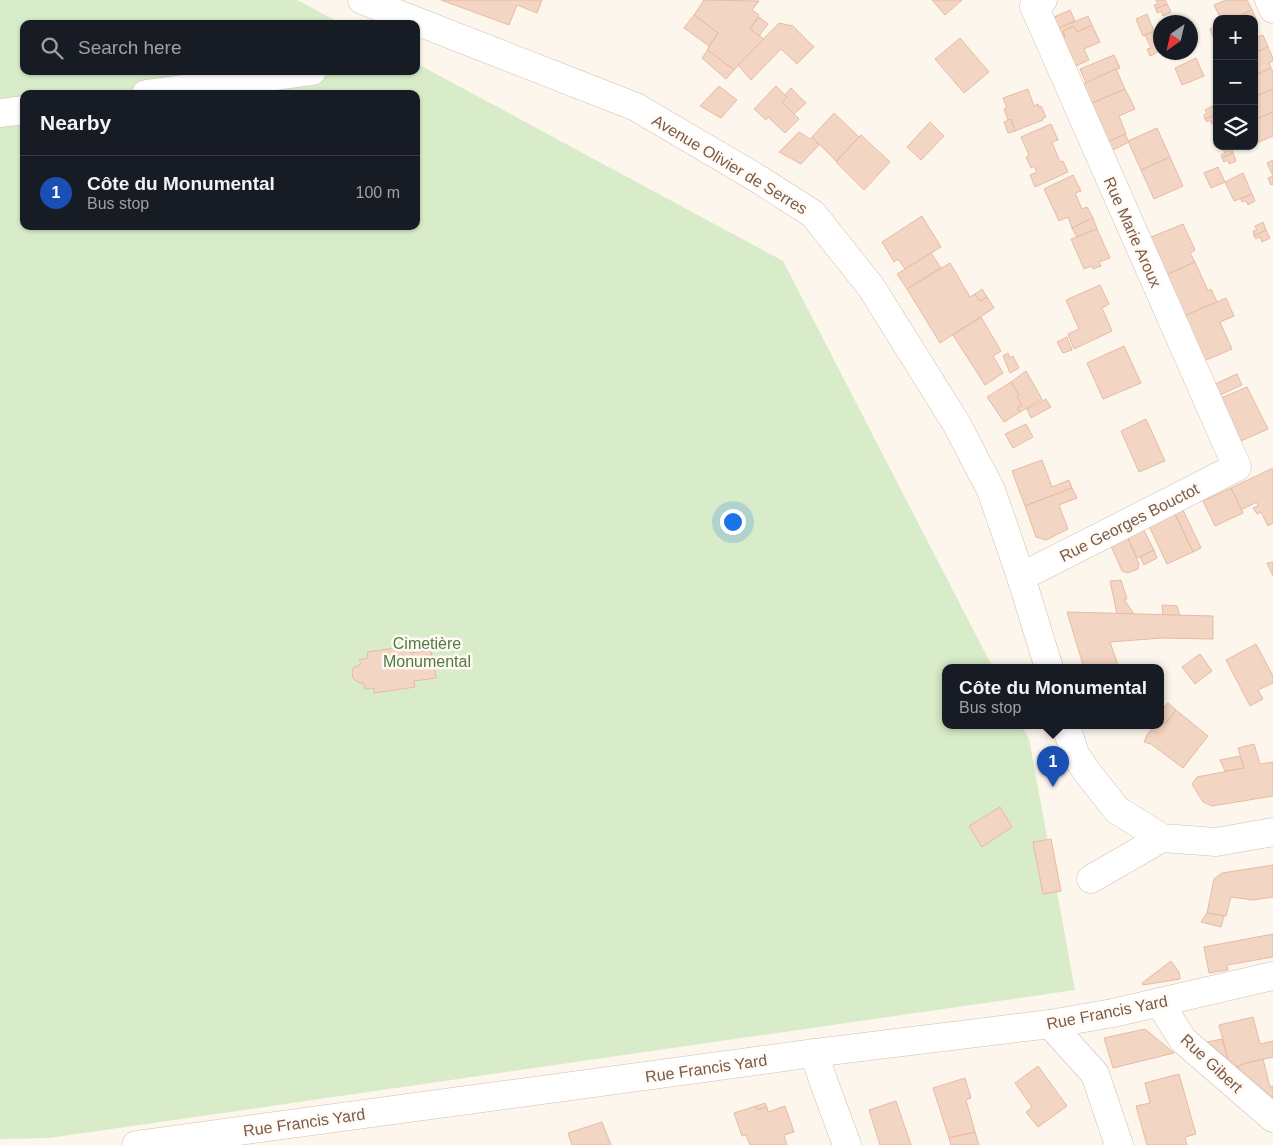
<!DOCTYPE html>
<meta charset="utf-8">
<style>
body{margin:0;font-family:Arial,sans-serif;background:#20242c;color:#f1f3f6}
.controls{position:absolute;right:15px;top:15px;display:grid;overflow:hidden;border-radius:10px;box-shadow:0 1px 4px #0004}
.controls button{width:45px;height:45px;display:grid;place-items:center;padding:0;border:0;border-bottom:1px solid #363941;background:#171b24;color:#f1f3f6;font:25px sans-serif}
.compass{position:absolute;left:1153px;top:15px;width:45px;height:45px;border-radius:50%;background:#171b24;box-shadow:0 1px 4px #0004;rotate:214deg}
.you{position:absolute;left:732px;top:521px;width:18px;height:18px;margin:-12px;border:4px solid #fff;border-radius:50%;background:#1a73e8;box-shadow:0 0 0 8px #1a73e833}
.badge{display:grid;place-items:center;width:32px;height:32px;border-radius:50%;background:#e76f51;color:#fff;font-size:16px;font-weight:700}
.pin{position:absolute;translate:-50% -41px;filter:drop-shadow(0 1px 2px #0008)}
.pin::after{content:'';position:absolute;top:26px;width:18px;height:15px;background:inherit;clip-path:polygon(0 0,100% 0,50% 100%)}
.popup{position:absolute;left:942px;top:664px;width:222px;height:65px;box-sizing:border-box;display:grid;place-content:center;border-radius:10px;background:#171b24;filter:drop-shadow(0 1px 4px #0005);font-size:16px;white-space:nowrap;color:#9ea1a6}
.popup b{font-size:19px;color:#f1f3f6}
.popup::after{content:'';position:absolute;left:50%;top:100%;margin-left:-10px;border:10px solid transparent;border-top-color:#171b24}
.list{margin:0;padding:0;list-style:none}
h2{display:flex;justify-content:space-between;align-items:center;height:65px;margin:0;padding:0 20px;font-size:21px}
h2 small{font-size:16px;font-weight:400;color:#9ea1a6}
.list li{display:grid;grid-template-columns:32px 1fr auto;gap:15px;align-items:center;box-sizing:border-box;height:75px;padding:0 20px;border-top:1px solid #363941}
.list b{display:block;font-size:19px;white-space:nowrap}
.list p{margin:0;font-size:16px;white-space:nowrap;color:#9ea1a6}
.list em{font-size:16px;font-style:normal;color:#9ea1a6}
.icon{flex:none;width:28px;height:28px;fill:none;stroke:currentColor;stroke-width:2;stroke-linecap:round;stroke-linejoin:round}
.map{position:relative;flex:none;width:1273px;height:1145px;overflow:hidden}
.search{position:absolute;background:#171b24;box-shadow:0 1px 4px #0004;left:20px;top:20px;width:400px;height:55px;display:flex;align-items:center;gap:12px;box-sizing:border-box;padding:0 18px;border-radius:10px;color:#9ea1a6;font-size:19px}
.panel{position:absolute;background:#171b24;box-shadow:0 1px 4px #0004;left:20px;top:90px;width:400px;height:140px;border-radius:10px}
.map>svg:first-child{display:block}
</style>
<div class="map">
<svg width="1273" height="1145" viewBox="0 0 1273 1145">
<rect width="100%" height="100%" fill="#fdf6ec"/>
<path fill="#d8ecc9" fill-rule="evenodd" d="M0,0h297l45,24h-318v47h392v-8l367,198 210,407h-47v58h76l7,13 46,251 -1026,148 -49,1zM24,94h392v132h-392z"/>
<g fill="#f3d5c3" stroke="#e6bba3">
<polygon points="441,0 542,0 537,13 517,5 509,25"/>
<polygon points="704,0 759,1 752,10 759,15 750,29 764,39 734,70 707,50 718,33 694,15"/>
<polygon points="932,0 962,0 945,15"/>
<polygon points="1156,0 1165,0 1167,4 1156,9 1154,5 1158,4"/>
<polygon points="1226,0 1247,0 1252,10 1233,19 1221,19 1214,5"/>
<polygon points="1167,4 1171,12 1163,16 1161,11 1157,13 1156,9"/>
<polygon points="1070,10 1075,21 1057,29 1052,18"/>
<polygon points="1252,10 1258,23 1254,25 1254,19 1233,19"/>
<polygon points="1147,14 1154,31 1143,36 1136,19"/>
<polygon points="694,15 718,33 709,46 684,28"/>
<polygon points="1088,16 1092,25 1077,32 1074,26 1063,31 1065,37 1061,39 1057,29"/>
<polygon points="759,17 768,24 759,36 750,29"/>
<polygon points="779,23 793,26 814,47 797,64 781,49 751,80 738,65"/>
<polygon points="1092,25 1100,42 1084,49 1089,60 1074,67 1061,39 1065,37 1063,31 1074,26 1077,32"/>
<polygon points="1217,26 1217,41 1215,42 1210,29"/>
<polygon points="1158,30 1160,36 1160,51 1150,56 1147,49 1151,48 1145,35"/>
<polygon points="1254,32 1257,37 1263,35 1268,47 1254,53"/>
<polygon points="960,38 989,72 964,93 935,59"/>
<polygon points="1268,47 1273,58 1273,61 1269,63 1271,68 1254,76 1254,53"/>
<polygon points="708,50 734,70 726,79 702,58"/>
<polygon points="1114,55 1120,68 1086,83 1080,69"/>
<polygon points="1196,58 1204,76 1182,85 1175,68"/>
<polygon points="1271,68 1273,72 1273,89 1254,97 1254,76"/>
<polygon points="1116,69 1125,89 1090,104 1081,85"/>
<polygon points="719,86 737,100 721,118 700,106"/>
<polygon points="776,86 787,97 782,102 799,119 785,133 768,117 766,120 754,109"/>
<polygon points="791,88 806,103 794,114 782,102 787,97 785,95"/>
<polygon points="1028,89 1034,106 1038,104 1039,107 1041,106 1046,117 1043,118 1043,120 1015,131 1011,119 1008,120 1004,109 1007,108 1003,98"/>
<polygon points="1125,89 1135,109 1119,116 1126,134 1107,142 1090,104"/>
<polygon points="1273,89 1273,112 1254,120 1254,97"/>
<polygon points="1213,106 1216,114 1205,119 1204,115 1207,113 1205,110"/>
<polygon points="1273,112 1273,136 1254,144 1254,120"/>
<polygon points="834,113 859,137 836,161 812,137"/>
<polygon points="1216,114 1217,122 1212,124 1210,120 1207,122 1205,119"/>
<polygon points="1011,119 1015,131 1008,133 1004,122"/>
<polygon points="930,122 944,136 921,160 907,147"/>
<polygon points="1051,124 1058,140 1052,142 1060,162 1063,161 1068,172 1035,187 1030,175 1037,172 1034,166 1031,168 1026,157 1029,155 1021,137"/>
<polygon points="1157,128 1170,157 1141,170 1128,141"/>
<polygon points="799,132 810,139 812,137 819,145 801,164 779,152"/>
<polygon points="1125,134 1129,142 1111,151 1107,142"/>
<polygon points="861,135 890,162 864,190 836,162"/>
<polygon points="1229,146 1231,146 1233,153 1222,158 1221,155 1225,153 1223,149"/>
<polygon points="1233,153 1236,161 1229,164 1228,160 1224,162 1222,158"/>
<polygon points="1170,157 1183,186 1154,199 1141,170"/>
<polygon points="1273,160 1273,184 1271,185 1268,178 1273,176 1267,163"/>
<polygon points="1218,167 1225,182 1211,188 1204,173"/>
<polygon points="1243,173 1252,194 1234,201 1225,182"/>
<polygon points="1073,175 1081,191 1075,193 1082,209 1087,207 1093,218 1072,228 1068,217 1059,221 1044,189"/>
<polygon points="1252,194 1255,201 1248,205 1246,201 1242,202 1241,199"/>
<polygon points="922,216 941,247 905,269 898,259 894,262 882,242"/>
<polygon points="1093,218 1097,229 1077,237 1072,228"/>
<polygon points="1263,222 1266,230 1254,236 1253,231 1257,230 1255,226"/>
<polygon points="1183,224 1195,250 1190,253 1195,262 1166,275 1149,238"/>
<polygon points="1097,229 1110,258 1099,262 1101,266 1093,269 1092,266 1084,269 1071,239"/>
<polygon points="1266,230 1270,238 1262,242 1260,237 1256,239 1254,236"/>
<polygon points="931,253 941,268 907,289 897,274"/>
<polygon points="1195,262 1208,291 1211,289 1217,302 1184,316 1166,275"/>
<polygon points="950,263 970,297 975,294 980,301 987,297 994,308 940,343 907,289"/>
<polygon points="1100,285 1109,304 1102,308 1112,331 1074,349 1068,334 1079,329 1066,300"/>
<polygon points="982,289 987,297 980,301 975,294"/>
<polygon points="1226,298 1234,316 1220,322 1232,349 1204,361 1184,316"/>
<polygon points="981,317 1001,351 993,356 1003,373 985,385 953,335"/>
<polygon points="1067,337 1072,350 1063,353 1057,342"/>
<polygon points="1124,346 1141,383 1103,399 1087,363"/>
<polygon points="1008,353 1010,358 1013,356 1019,368 1010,373 1003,356"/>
<polygon points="1026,371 1042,399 1020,412 1017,408 1022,405 1017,397 1019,395 1011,382"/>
<polygon points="1237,374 1242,385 1220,395 1215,384"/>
<polygon points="1011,382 1019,395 1017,397 1022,405 1017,408 1020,412 1004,422 987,397"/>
<polygon points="1247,387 1268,429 1241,441 1221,398"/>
<polygon points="1046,399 1051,407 1031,418 1027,409"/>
<polygon points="1146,419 1165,461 1139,472 1121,431"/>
<polygon points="1026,424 1033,437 1013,448 1005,434"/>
<polygon points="1042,460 1052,487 1069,480 1072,488 1025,506 1012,471"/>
<polygon points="1273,468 1273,523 1268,526 1261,512 1257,514 1253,508 1258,506 1257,502 1241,510 1231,488"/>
<polygon points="1072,488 1077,498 1059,505 1068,529 1046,540 1036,537 1025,506"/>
<polygon points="1231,488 1243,513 1215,526 1203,501"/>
<polygon points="1183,510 1201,548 1193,552 1175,514"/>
<polygon points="1175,514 1193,552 1167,564 1149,526"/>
<polygon points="1143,529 1154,550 1137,558 1127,536"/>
<polygon points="1127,536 1139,564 1138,569 1128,573 1122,571 1110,544"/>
<polygon points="1154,550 1157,558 1144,565 1140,557"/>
<polygon points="1273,562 1273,576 1267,563"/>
<polygon points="1121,580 1127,599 1124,599 1134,614 1117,614 1110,581"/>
<polygon points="1162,605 1177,606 1180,616 1163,615"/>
<polygon points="1067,612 1213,616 1213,639 1162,638 1110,642 1119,668 1084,668"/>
<polygon points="1256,644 1273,676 1273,683 1258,690 1263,699 1250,706 1226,660"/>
<polygon points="409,646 411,653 431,650 436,678 414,681 415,687 374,693 374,688 365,689 364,684 356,681 353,678 352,671 353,668 361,664 359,660 368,658 367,652"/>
<polygon points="1200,654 1212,671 1195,684 1182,667"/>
<polygon points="1168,703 1176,710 1165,724 1160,721 1160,712"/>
<polygon points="1176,710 1208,736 1183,768 1151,744 1144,742 1147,735 1154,726 1160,726 1160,721 1165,724"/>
<polygon points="1254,744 1260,764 1273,762 1273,796 1212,806 1203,802 1192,784 1197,777 1244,768 1238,748"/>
<polygon points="1240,756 1244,768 1225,771 1220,760"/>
<polygon points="1000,807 1012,827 982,847 969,826"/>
<polygon points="1051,839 1061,891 1043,894 1033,842"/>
<polygon points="1273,865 1273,897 1253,900 1231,897 1226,916 1207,913 1214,879 1222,873"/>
<polygon points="1207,913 1224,916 1221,927 1201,922"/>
<polygon points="1273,934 1273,957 1227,965 1228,970 1209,973 1204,947"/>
<polygon points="1171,961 1179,972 1180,979 1143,985 1142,983"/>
<polygon points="1253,1017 1260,1044 1273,1041 1273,1057 1243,1064 1237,1067 1228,1059 1219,1025"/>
<polygon points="1145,1029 1174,1053 1113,1068 1104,1038"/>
<polygon points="1222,1039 1228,1059 1207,1042"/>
<polygon points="1263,1059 1270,1087 1273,1086 1273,1098 1237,1067 1243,1064"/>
<polygon points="1038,1066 1067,1106 1038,1127 1026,1112 1032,1107 1015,1083"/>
<polygon points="1179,1074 1196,1134 1185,1137 1187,1145 1147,1145 1136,1106 1150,1103 1145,1083"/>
<polygon points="965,1078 971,1098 966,1100 975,1132 949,1138 933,1088"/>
<polygon points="896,1101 911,1145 880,1145 869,1110"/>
<polygon points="765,1103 767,1107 757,1110 756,1106"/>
<polygon points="756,1106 757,1110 767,1107 768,1112 785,1106 794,1132 784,1135 787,1145 750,1145 746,1135 742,1136 734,1113"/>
<polygon points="602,1122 611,1145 572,1145 568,1133"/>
<polygon points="975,1132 979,1145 951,1145 949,1138"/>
</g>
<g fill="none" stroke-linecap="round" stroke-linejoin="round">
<g stroke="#d1beb0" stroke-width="29">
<g id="minor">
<polyline points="362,0 636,107 760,180 813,214 871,287 956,423 991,490 1021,577 1049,668"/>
<polyline points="1269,0 1273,9"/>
<polyline points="146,94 312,71"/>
<polyline points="0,113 24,110"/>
<polyline points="1021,577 1237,467 1034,6 1043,0"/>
<polyline points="1066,726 1075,754 1087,772 1117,810 1162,838 1216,842 1273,832"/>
<polyline points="1091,879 1162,838"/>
<polyline points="1159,1002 1183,1040 1273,1118"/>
<polyline points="1050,1024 1095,1074 1119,1145"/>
<polyline points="814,1053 823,1080 847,1145"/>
<polyline points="136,1145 814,1053 1050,1024 1113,1013 1273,976"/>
</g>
</g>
<use href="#minor" stroke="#fff" stroke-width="28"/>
</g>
<g text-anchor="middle" stroke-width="5" stroke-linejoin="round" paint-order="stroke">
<g font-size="16" fill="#7a5c4d" stroke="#fffaf3">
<text transform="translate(730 164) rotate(31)" y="6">Avenue Olivier de Serres</text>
<text transform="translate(1133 232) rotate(66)" y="6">Rue Marie Aroux</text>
<text transform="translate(1129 522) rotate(-27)" y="6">Rue Georges Bouctot</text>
<text transform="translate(1107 1012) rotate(-11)" y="6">Rue Francis Yard</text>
<text transform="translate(1212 1063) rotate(43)" y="6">Rue Gibert</text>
<text transform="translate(706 1068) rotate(-8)" y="6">Rue Francis Yard</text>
<text transform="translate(304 1122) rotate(-8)" y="6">Rue Francis Yard</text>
</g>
<g font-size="16" fill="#537a41" stroke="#fffaf3">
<text x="427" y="649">Cimetière<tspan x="427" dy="18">Monumental</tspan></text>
</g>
</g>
</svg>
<div class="controls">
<button>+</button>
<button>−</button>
<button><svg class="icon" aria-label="layers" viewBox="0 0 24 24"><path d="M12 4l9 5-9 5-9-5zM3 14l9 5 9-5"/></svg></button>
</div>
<svg class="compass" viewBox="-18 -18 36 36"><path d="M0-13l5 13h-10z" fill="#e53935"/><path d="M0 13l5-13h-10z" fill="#9ea1a6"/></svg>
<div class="you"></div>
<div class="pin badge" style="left:1053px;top:787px;background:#1a4fb4">1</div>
<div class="popup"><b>Côte du Monumental</b>Bus stop</div>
<div class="search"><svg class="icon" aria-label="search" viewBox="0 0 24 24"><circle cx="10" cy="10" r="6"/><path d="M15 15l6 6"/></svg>Search here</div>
<section class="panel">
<h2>Nearby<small></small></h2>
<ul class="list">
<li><span class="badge" style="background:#1a4fb4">1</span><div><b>Côte du Monumental</b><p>Bus stop</p></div><em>100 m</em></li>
</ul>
</section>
</div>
